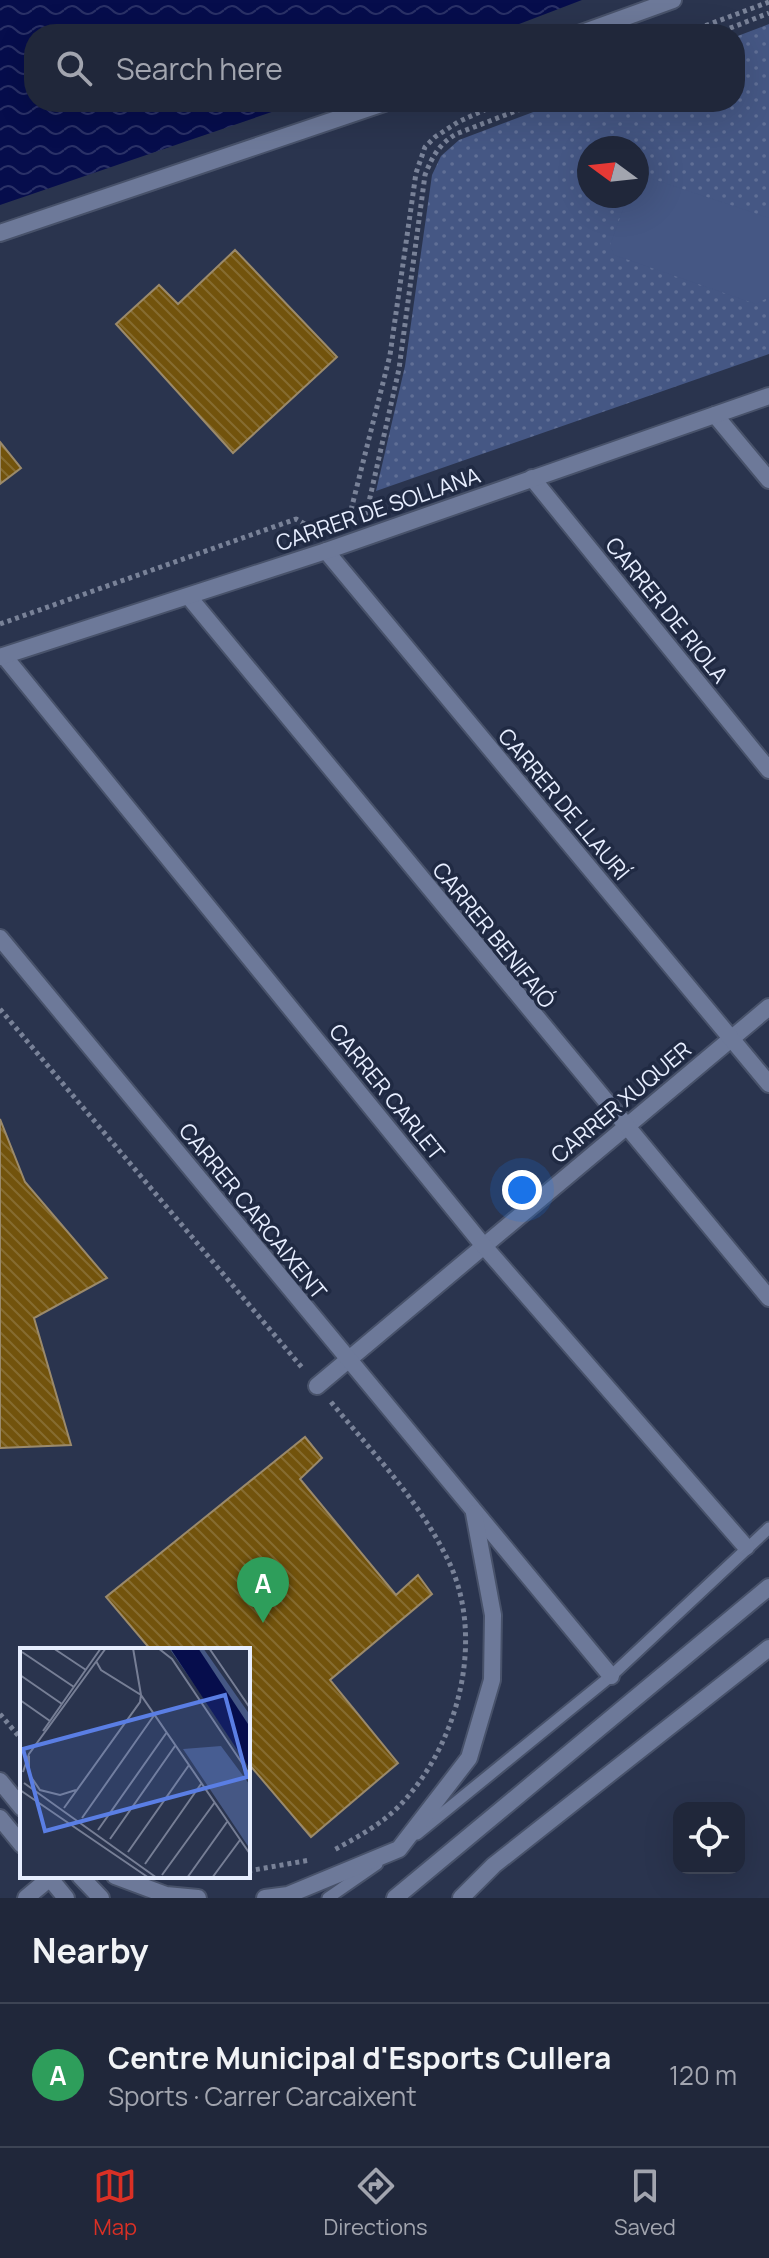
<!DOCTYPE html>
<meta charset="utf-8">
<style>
body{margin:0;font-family:Manrope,sans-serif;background:#282f42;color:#f1f3f6}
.controls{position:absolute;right:24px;bottom:24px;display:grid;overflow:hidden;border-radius:16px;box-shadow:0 8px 32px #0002}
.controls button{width:72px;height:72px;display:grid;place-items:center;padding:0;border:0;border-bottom:2px solid #3d4454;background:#20273a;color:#f1f3f6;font:40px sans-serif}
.compass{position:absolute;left:577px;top:136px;width:72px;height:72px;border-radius:50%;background:#20273a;box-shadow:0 8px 32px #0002;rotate:285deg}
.you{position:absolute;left:522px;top:1190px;width:28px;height:28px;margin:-20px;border:6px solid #fff;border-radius:50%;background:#1a73e8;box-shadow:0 0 0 12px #1a73e833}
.badge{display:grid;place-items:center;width:52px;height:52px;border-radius:50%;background:#d93025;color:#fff;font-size:26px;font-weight:700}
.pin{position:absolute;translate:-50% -66px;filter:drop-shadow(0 2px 4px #0008)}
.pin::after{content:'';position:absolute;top:42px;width:28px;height:24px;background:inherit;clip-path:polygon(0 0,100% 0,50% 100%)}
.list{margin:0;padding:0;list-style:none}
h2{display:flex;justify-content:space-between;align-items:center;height:104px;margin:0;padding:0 32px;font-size:34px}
h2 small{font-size:26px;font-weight:400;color:#a2a5af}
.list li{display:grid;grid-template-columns:52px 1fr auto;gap:24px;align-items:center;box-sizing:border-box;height:144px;padding:0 32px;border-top:2px solid #3d4454}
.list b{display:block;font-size:30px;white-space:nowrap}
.list p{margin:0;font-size:26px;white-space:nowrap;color:#a2a5af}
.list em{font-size:26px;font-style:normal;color:#a2a5af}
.icon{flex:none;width:44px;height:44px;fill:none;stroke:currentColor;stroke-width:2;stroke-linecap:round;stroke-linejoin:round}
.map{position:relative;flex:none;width:769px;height:1898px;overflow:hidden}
.search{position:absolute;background:#20273a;box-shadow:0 8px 32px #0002;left:24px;right:24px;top:24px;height:88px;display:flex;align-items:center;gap:20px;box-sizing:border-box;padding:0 28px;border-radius:32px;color:#a2a5af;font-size:30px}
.sheet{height:248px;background:#20273a}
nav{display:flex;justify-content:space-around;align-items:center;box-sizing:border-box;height:112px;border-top:2px solid #3d4454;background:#20273a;font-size:22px;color:#a2a5af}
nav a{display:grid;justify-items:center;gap:4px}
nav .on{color:#d93025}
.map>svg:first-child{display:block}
</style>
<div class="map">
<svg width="769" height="1898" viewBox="0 0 769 1898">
<defs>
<pattern id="park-dots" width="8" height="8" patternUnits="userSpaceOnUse" patternTransform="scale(2)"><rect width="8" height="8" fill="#455784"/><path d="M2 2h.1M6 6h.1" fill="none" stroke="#606f96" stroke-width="1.8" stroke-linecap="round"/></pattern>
<pattern id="water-waves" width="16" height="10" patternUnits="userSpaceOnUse" patternTransform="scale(2)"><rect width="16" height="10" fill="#060d4c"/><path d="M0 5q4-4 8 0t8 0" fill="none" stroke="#2a3167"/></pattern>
<pattern id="building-back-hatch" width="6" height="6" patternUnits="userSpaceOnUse" patternTransform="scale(2)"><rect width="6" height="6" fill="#72530c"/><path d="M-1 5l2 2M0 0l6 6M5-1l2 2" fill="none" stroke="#866c30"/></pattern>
</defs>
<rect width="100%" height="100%" fill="#2a344e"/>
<path fill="url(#park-dots)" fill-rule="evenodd" d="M769,24v330l-393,137 29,-125 27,-191 9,-19 18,-16 101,-38h175v-65zM589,148h48v48h-48z"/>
<polygon fill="#455784" points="641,175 769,218 769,297 756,304 614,255 610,245 628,196 637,196 637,179"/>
<polygon fill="url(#water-waves)" points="0,0 582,0 493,34 34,34 34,102 301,102 0,205"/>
<g fill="url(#building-back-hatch)" stroke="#9b8a6b" stroke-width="2">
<polygon points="235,250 337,357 233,453 116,324 159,285 178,304"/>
<polygon points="0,442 21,468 0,484"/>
<polygon points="0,1119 25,1182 107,1278 34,1318 71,1445 0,1448"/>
<polygon points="305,1437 322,1458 300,1479 396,1595 418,1575 432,1594 330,1680 398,1763 311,1837 248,1763 248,1650 151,1650 106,1597"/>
</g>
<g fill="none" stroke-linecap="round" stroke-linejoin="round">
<g stroke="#48526a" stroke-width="15">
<g id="service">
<polyline points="417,1834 611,1676 769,1528"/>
<polyline points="328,1898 377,1864"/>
</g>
</g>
<g stroke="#48526a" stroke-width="20">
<polyline id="pedestrian" points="317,1386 769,1007"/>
</g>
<g stroke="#48526a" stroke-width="20">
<g id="minor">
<polyline points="715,415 769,480"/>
<polyline points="532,478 769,770"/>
<polyline points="326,551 769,1084"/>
<polyline points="189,597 769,1298"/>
<polyline points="4,656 483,1245 746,1547"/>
<polyline points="0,657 326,551 769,396"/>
<polyline points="0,938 611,1676"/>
<polyline points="115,1876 166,1895 198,1898"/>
<polyline points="26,1898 50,1878"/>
<polyline points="265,1898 288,1895 399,1849 469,1758 492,1680 493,1615 474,1513"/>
</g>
</g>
<g stroke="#48526a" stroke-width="20">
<g id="tertiary">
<polyline points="579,34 673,0"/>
<polyline points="0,233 387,102"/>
<polyline points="0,1781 22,1808"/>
<polyline points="0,1818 22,1845"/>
<polyline points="48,1876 66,1898"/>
<polyline points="80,1876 101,1898"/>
<polyline points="395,1898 769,1587"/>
<polyline points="461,1898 494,1865 769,1648"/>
</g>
</g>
<g stroke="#798298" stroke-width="5" stroke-dasharray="4 4" stroke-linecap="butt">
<polyline points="683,34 769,2"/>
<polyline points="715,34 769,13"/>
<path d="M366,515l33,-146 26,-194c7,-18 14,-31 31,-41l83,-32"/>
<polyline points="0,624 296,519 308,526 350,514 390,355 416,173 425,147 435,137 458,122 502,102"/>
<polyline points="0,1009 304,1370"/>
<path d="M331,1402c41,50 87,97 116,156 39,77 13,182 -44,244 -18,20 -45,35 -69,48"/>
<polyline points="0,1714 22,1740"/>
<polyline points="248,1871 310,1860"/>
</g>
<use href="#service" stroke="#6d7999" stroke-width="11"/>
<use href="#pedestrian" stroke="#6d7999" stroke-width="16"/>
<use href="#minor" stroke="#6d7999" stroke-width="16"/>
<use href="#tertiary" stroke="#6d7999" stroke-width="16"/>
</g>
<g text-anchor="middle" stroke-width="7" stroke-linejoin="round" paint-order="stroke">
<g font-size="22" fill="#e7eeff" stroke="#202a43">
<text transform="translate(378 509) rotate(-19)" y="8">CARRER DE SOLLANA</text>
<text transform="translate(667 610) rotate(51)" y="8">CARRER DE RIOLA</text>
<text transform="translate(564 804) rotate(50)" y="8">CARRER DE LLAURÍ</text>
<text transform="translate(494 935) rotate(51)" y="8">CARRER BENIFAIÓ</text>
<text transform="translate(387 1092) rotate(51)" y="8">CARRER CARLET</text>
<text transform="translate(621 1102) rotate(-40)" y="8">CARRER XUQUER</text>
<text transform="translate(253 1211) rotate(51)" y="8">CARRER CARCAIXENT</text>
</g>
</g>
<g transform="translate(20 1648)">
<rect width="230" height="230" fill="#2a344e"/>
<path d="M149,0h34l47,67v49zM201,98l29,39v64l-67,-100z" fill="#455784"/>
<path d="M150,0h28l8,12 44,67v42z" fill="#060d4c"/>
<path fill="none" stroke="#767e95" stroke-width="2" d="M33,0l33,22M113,0l8,47 109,159M138,0l14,11 78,116M189,0l41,60M2,4l52,35M0,27l42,29M0,52l30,21M23,83l58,-83M9,108v18l11,16 20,5 16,-5M3,124l6,-18 77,-106M4,135l133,95M0,142l129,88M44,160l76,-106 1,-7 -40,-25 -5,-9M62,170l73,-104M78,182l69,-98M90,191l65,-93M108,204l61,-87M125,216l56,-80M142,227l53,-73M167,230l40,-56M192,230l28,-38"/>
<path fill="#5a7ee4" fill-opacity="0.15" stroke="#5a7ee4" stroke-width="4" d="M205,47l22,82 -202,54 -22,-82z"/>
<rect width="230" height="230" fill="none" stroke="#e7eeff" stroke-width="4"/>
</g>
</svg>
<div class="controls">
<button><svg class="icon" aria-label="locate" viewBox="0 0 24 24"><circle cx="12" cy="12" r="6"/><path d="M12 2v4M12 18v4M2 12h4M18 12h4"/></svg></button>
</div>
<svg class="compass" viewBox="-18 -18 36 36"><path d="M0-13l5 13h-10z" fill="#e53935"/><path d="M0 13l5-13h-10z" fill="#a2a5af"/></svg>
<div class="you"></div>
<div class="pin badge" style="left:263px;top:1623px;background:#2e9e5b">A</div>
<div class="search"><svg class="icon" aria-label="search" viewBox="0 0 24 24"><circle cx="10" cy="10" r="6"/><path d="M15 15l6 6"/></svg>Search here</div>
</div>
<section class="sheet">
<h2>Nearby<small></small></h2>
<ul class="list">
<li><span class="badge" style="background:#2e9e5b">A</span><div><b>Centre Municipal d'Esports Cullera</b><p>Sports · Carrer Carcaixent</p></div><em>120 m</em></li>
</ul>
</section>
<nav>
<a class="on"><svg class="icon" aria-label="map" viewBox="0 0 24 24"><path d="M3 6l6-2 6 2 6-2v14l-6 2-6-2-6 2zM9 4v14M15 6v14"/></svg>Map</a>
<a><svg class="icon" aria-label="directions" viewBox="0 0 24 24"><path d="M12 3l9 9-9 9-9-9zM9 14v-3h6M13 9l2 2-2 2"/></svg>Directions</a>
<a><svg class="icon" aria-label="saved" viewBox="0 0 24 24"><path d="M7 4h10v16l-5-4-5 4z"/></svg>Saved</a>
</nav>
